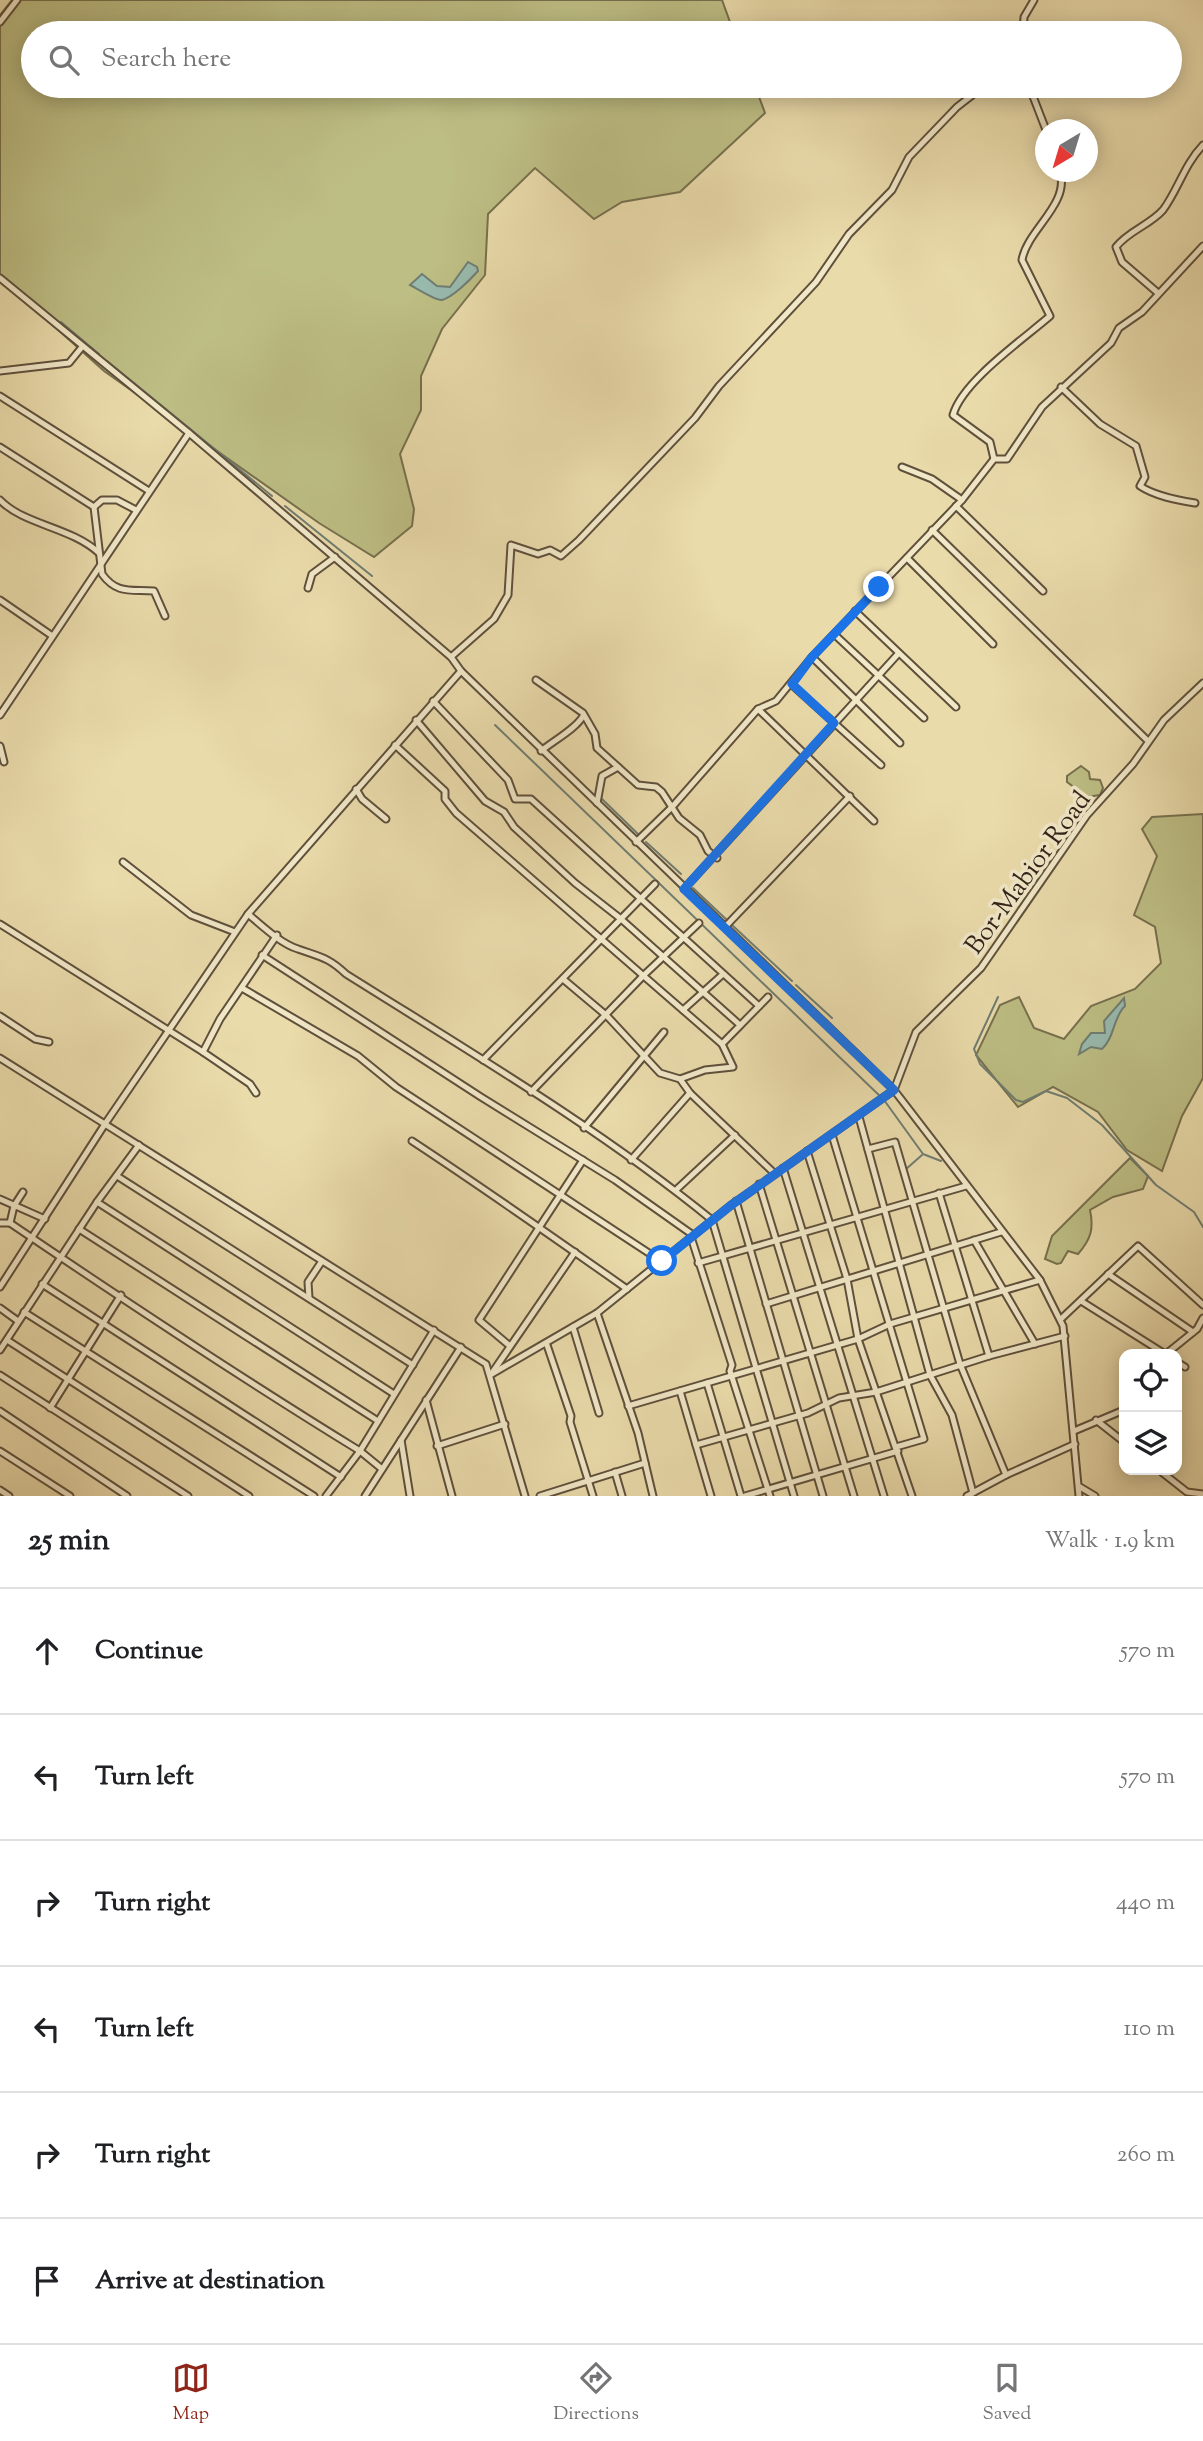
<!DOCTYPE html>
<meta charset="utf-8">
<style>
body{margin:0;font-family:"Sorts Mill Goudy",serif;background:#f2f2f2;color:#202124}
.controls{position:absolute;right:21px;bottom:21px;display:grid;overflow:hidden;border-radius:14px;box-shadow:0 4px 18px #0003}
.controls button{width:63px;height:63px;display:grid;place-items:center;padding:0;border:0;border-bottom:2px solid #e0e0e0;background:#fff;color:#202124;font:35px sans-serif}
.compass{position:absolute;left:1035px;top:119px;width:63px;height:63px;border-radius:50%;background:#fff;box-shadow:0 4px 18px #0003;rotate:218deg}
.stop{position:absolute;width:21px;height:21px;margin:-16px;border:5px solid #1a73e8;border-radius:50%;background:#fff}
.stop.end{background:#1a73e8;border-color:#fff;box-shadow:0 2px 7px #0008}
.list{margin:0;padding:0;list-style:none}
h2{display:flex;justify-content:space-between;align-items:center;height:91px;margin:0;padding:0 28px;font-size:30px}
h2 small{font-size:23px;font-weight:400;color:#757577}
.list li{display:grid;grid-template-columns:46px 1fr auto;gap:21px;align-items:center;box-sizing:border-box;height:126px;padding:0 28px;border-top:2px solid #e0e0e0}
.list b{display:block;font-size:26px;white-space:nowrap}
.list em{font-size:23px;font-style:normal;color:#757577}
.icon{flex:none;width:38px;height:38px;fill:none;stroke:currentColor;stroke-width:2;stroke-linecap:round;stroke-linejoin:round}
.map{position:relative;flex:none;width:1203px;height:1496px;overflow:hidden}
.search{position:absolute;background:#fff;box-shadow:0 4px 18px #0003;left:21px;right:21px;top:21px;height:77px;display:flex;align-items:center;gap:18px;box-sizing:border-box;padding:0 24px;border-radius:38px;color:#757577;font-size:26px}
.sheet{height:847px;background:#fff}
nav{display:flex;justify-content:space-around;align-items:center;box-sizing:border-box;height:98px;border-top:2px solid #e0e0e0;background:#fff;font-size:19px;color:#757577}
nav a{display:grid;justify-items:center;gap:4px}
nav .on{color:#8f2418}
.map>svg:first-child{display:block}
</style>
<div class="map">
<svg width="1203" height="1496" viewBox="0 0 1203 1496">
<rect width="100%" height="100%" fill="#eadbab"/>
<filter id="stains"><feTurbulence type="fractalNoise" baseFrequency=".00286" numOctaves="4"/><feColorMatrix values="0 0 0 0 .2 0 0 0 0 .09 0 0 0 0 .02 0 0 0 .5 -.17"/></filter>
<radialGradient id="worn" r=".72"><stop offset=".6" stop-color="#630" stop-opacity="0"/><stop offset="1" stop-color="#630" stop-opacity=".3"/></radialGradient>
<g fill="#bdbe84" stroke="#77704e" stroke-width="2">
<polygon points="12,0 722,0 734,33 33,33 33,86 755,86 765,113 680,192 622,202 594,219 535,168 488,214 485,275 442,329 421,376 421,410 400,454 414,509 412,526 374,557 319,523 104,371 0,278 0,15"/>
<polygon points="1081,766 1089,772 1090,779 1100,780 1103,788 1100,795 1087,797 1067,782 1067,776"/>
<polygon points="1203,814 1203,1078 1182,1116 1162,1171 1127,1150 1098,1112 1053,1087 1018,1107 976,1055 1000,1005 1019,997 1034,1028 1064,1039 1091,1006 1135,989 1161,963 1155,927 1134,915 1157,856 1142,829 1152,817"/>
<path d="M1130,1158l18,18 -5,13 -30,8 -23,13c4,19 1,29 -12,44l-10,-3 -7,12 -4,1 -12,-5 7,-23z"/>
</g>
<g fill="#98baae" stroke="#6f7d72" stroke-width="2">
<path d="M468,262l9,5 1,4c-8,9 -25,26 -36,29 -6,1 -26,-12 -32,-15l12,-11 15,12 13,1z"/>
<path d="M1124,998l1,8c-12,11 -10,31 -23,43l-11,-2 -12,7 3,-10 9,-11h14l-1,-12z"/>
</g>
<g fill="none" stroke-linecap="round" stroke-linejoin="round">
<g stroke="#6f7d72" stroke-width="2">
<polyline points="61,322 99,354"/>
<polyline points="107,361 272,496"/>
<polyline points="285,506 372,576"/>
<polyline points="495,725 884,1100 923,1154 941,1161"/>
<polyline points="602,799 638,834"/>
<polyline points="646,842 681,874"/>
<polyline points="693,888 728,921"/>
<polyline points="732,925 792,981"/>
<polyline points="796,985 832,1018"/>
<polyline points="998,997 974,1049 980,1064 1016,1100 1023,1102 1046,1091 1067,1098 1102,1125 1156,1185 1194,1212 1203,1227"/>
<polyline points="905,1170 922,1155"/>
</g>
<g stroke="#5f503c" stroke-width="9">
<g id="minor">
<polyline points="0,22 17,0"/>
<polyline points="1023,33 1024,17 1034,0"/>
<polyline points="1029,86 1046,130"/>
<polyline points="0,278 189,433 451,657 461,671 894,1090 1040,1280 1063,1326 1079,1496"/>
<path d="M1158,293l-36,-31 -6,-15c12,-16 34,-22 47,-37 15,-20 21,-45 40,-65"/>
<polyline points="0,371 69,363 82,347"/>
<path d="M1061,387l39,37 36,22 9,31 -5,9c15,10 36,14 55,17"/>
<polyline points="0,396 149,491"/>
<polyline points="0,447 94,507"/>
<path d="M994,459l-4,-17 -37,-27c9,-33 68,-74 97,-99l-28,-56c5,-30 48,-56 38,-88"/>
<polyline points="902,467 932,479 962,500"/>
<path d="M0,500c24,25 71,27 99,53"/>
<polyline points="956,506 1043,591"/>
<path d="M136,510l-19,-10h-15l-8,7 8,67c15,21 30,15 52,17l11,25"/>
<polyline points="932,530 1148,741"/>
<polyline points="907,558 993,644"/>
<polyline points="308,588 312,574 335,557"/>
<polyline points="0,600 51,635"/>
<polyline points="855,611 956,707"/>
<polyline points="834,634 924,718"/>
<polyline points="451,657 494,619 508,595 511,545 538,554 550,550 561,556 579,540 695,418 719,386 816,282 849,234 892,190 909,157 957,107 984,86"/>
<polyline points="812,657 900,743"/>
<polyline points="536,680 583,713 595,734 597,748 638,785 656,787 662,792 679,818 700,835 708,851 717,858"/>
<polyline points="791,684 881,765"/>
<polyline points="433,701 508,780 515,799 531,799 759,1006"/>
<polyline points="758,709 874,821"/>
<polyline points="0,715 189,433"/>
<polyline points="416,720 485,801 504,812 514,827 575,883 621,919 740,1025"/>
<polyline points="395,745 445,791 445,799 456,813 722,1044"/>
<polyline points="0,746 4,762"/>
<path d="M541,751c12,-10 36,-23 42,-35"/>
<polyline points="356,789 362,799 386,819"/>
<polyline points="597,803 602,776 618,767"/>
<polyline points="636,842 673,806 758,709 776,701 812,657 962,500 994,459 1007,459 1042,407 1111,343 1119,328 1142,312 1203,246"/>
<polyline points="123,862 191,915 235,932"/>
<polyline points="684,889 898,654"/>
<path d="M248,914c13,11 33,30 50,35 22,8 30,8 48,25 124,78 253,154 366,246l82,276"/>
<polyline points="0,924 203,1052 250,1084 256,1093"/>
<polyline points="725,927 850,796"/>
<polyline points="262,955 481,1097 615,1180 693,1235"/>
<polyline points="563,979 607,1016 660,1073 680,1079 690,1093 775,1174"/>
<polyline points="242,988 358,1056 396,1087 661,1261"/>
<polyline points="683,1010 722,975"/>
<polyline points="0,1016 35,1039 49,1042"/>
<polyline points="203,1052 220,1019 277,935"/>
<polyline points="0,1058 486,1364 525,1496"/>
<polyline points="483,1060 655,884"/>
<polyline points="680,1079 705,1070 733,1067 722,1044 768,997"/>
<polyline points="531,1092 644,975 699,923"/>
<polyline points="859,1117 930,1375 952,1415 973,1493"/>
<polyline points="584,1128 664,1032"/>
<polyline points="832,1135 924,1439 896,1447"/>
<path d="M412,1141c73,48 144,98 215,148"/>
<polyline points="868,1149 895,1142 960,1364 1006,1475 967,1496"/>
<polyline points="807,1151 847,1279 858,1339 912,1496"/>
<polyline points="631,1160 690,1093"/>
<polyline points="783,1168 884,1496"/>
<polyline points="117,1176 413,1365"/>
<polyline points="759,1184 854,1496"/>
<polyline points="676,1190 735,1135"/>
<polyline points="939,1193 989,1356"/>
<polyline points="0,1199 45,1219"/>
<polyline points="736,1201 823,1496"/>
<polyline points="97,1202 394,1394"/>
<polyline points="0,1223 10,1223 14,1206 23,1192"/>
<path d="M10,1223c115,78 231,155 350,228l22,18"/>
<polyline points="79,1229 378,1421"/>
<polyline points="691,1237 732,1365 730,1371 770,1496"/>
<polyline points="974,1240 1035,1344"/>
<polyline points="698,1263 966,1186"/>
<polyline points="1108,1274 1193,1332"/>
<polyline points="42,1284 341,1477"/>
<polyline points="0,1287 105,1124 248,914 461,671"/>
<polyline points="309,1298 308,1282 322,1261"/>
<polyline points="1081,1301 1165,1354"/>
<polyline points="766,1304 1001,1232"/>
<polyline points="0,1308 18,1321"/>
<polyline points="24,1312 314,1496"/>
<polyline points="597,1313 638,1433 653,1496"/>
<polyline points="1061,1319 1138,1246 1203,1305"/>
<polyline points="573,1327 599,1413"/>
<polyline points="7,1340 249,1496"/>
<polyline points="547,1345 571,1416 570,1422 593,1496"/>
<polyline points="510,1346 479,1320 583,1160"/>
<polyline points="0,1350 97,1202 139,1145"/>
<polyline points="1166,1354 1197,1329 1203,1318"/>
<polyline points="1177,1362 1185,1367"/>
<polyline points="492,1373 575,1252"/>
<polyline points="0,1375 188,1496"/>
<polyline points="490,1375 597,1313 730,1206 894,1090 916,1032 981,968 1087,815 1133,764 1164,720 1203,683"/>
<polyline points="707,1383 741,1496"/>
<polyline points="680,1391 711,1496"/>
<polyline points="426,1400 452,1496"/>
<polyline points="628,1406 858,1339 890,1324 1040,1280"/>
<polyline points="50,1408 121,1295"/>
<polyline points="0,1411 127,1496"/>
<polyline points="1096,1420 1124,1442"/>
<polyline points="1074,1431 1124,1410"/>
<polyline points="401,1440 410,1496"/>
<polyline points="696,1445 808,1413 839,1398 876,1392 989,1356 1065,1336"/>
<polyline points="437,1446 505,1424"/>
<polyline points="0,1451 70,1496"/>
<polyline points="1159,1470 1187,1492 1203,1494"/>
<polyline points="615,1472 622,1496"/>
<polyline points="1006,1475 1075,1444"/>
<polyline points="1080,1487 1095,1496"/>
<polyline points="0,1490 9,1496"/>
<polyline points="326,1496 360,1451 434,1330"/>
<polyline points="365,1496 461,1347"/>
<polyline points="540,1496 645,1463"/>
<polyline points="745,1496 898,1451"/>
</g>
</g>
<use href="#minor" stroke="#f1e8c8" stroke-width="5"/>
</g>
<g fill="none" stroke-linecap="round" stroke-linejoin="round">
<polyline stroke="#1a73e8" stroke-width="9" points="662,1261 730,1206 894,1090 684,889 834,723 792,684 812,657 879,587"/>
</g>
<g text-anchor="middle" stroke-width="7" stroke-linejoin="round" paint-order="stroke">
<g font-size="26" fill="#312117" stroke="#f1e8c8">
<text transform="translate(1027 872) rotate(-54)" y="9">Bor-Mabior Road</text>
</g>
</g>
<rect width="100%" height="100%" filter="url(#stains)"/>
<rect width="100%" height="100%" fill="url(#worn)"/>
</svg>
<div class="controls">
<button><svg class="icon" aria-label="locate" viewBox="0 0 24 24"><circle cx="12" cy="12" r="6"/><path d="M12 2v4M12 18v4M2 12h4M18 12h4"/></svg></button>
<button><svg class="icon" aria-label="layers" viewBox="0 0 24 24"><path d="M12 4l9 5-9 5-9-5zM3 14l9 5 9-5"/></svg></button>
</div>
<svg class="compass" viewBox="-18 -18 36 36"><path d="M0-13l5 13h-10z" fill="#e53935"/><path d="M0 13l5-13h-10z" fill="#757577"/></svg>
<div class="stop" style="left:662px;top:1261px"></div>
<div class="stop end" style="left:879px;top:587px"></div>
<div class="search"><svg class="icon" aria-label="search" viewBox="0 0 24 24"><circle cx="10" cy="10" r="6"/><path d="M15 15l6 6"/></svg>Search here</div>
</div>
<section class="sheet">
<h2>25 min<small>Walk · 1.9 km</small></h2>
<ul class="list">
<li><svg class="icon" aria-label="ahead" viewBox="0 0 24 24"><path d="M12 20V5M6 11l6-6 6 6"/></svg><div><b>Continue</b></div><em>570 m</em></li>
<li><svg class="icon" aria-label="left" viewBox="0 0 24 24"><path d="M17 20v-9H6M10 6l-5 5 5 5"/></svg><div><b>Turn left</b></div><em>570 m</em></li>
<li><svg class="icon" aria-label="right" viewBox="0 0 24 24"><path d="M7 20v-9h11M14 6l5 5-5 5"/></svg><div><b>Turn right</b></div><em>440 m</em></li>
<li><svg class="icon" aria-label="left" viewBox="0 0 24 24"><path d="M17 20v-9H6M10 6l-5 5 5 5"/></svg><div><b>Turn left</b></div><em>110 m</em></li>
<li><svg class="icon" aria-label="right" viewBox="0 0 24 24"><path d="M7 20v-9h11M14 6l5 5-5 5"/></svg><div><b>Turn right</b></div><em>260 m</em></li>
<li><svg class="icon" aria-label="arrive" viewBox="0 0 24 24"><path d="M6 21V4h12l-3 4 3 4H6"/></svg><div><b>Arrive at destination</b></div></li>
</ul>
</section>
<nav>
<a class="on"><svg class="icon" aria-label="map" viewBox="0 0 24 24"><path d="M3 6l6-2 6 2 6-2v14l-6 2-6-2-6 2zM9 4v14M15 6v14"/></svg>Map</a>
<a><svg class="icon" aria-label="directions" viewBox="0 0 24 24"><path d="M12 3l9 9-9 9-9-9zM9 14v-3h6M13 9l2 2-2 2"/></svg>Directions</a>
<a><svg class="icon" aria-label="saved" viewBox="0 0 24 24"><path d="M7 4h10v16l-5-4-5 4z"/></svg>Saved</a>
</nav>
